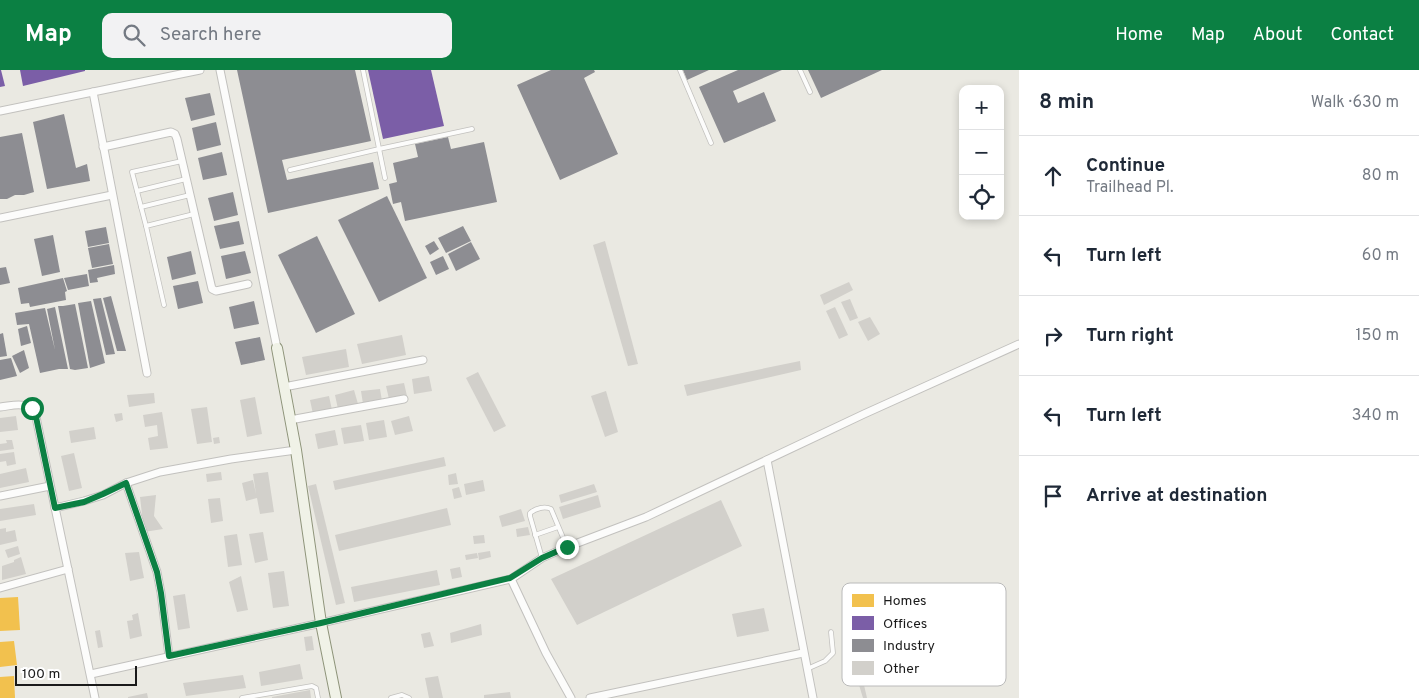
<!DOCTYPE html>
<meta charset="utf-8">
<style>
body{margin:0;font-family:Overpass,sans-serif;background:#f2f2f3;color:#1f2937}
.controls{position:absolute;right:15px;top:15px;display:grid;overflow:hidden;border-radius:10px;box-shadow:0 2px 8px #0003}
.controls button{width:45px;height:45px;display:grid;place-items:center;padding:0;border:0;border-bottom:1px solid #e0e1e3;background:#fff;color:#1f2937;font:25px sans-serif}
.scale{position:absolute;left:15px;bottom:12px;width:122px;box-sizing:border-box;padding-left:5px;border:2px solid #1a1a1a;border-top:0;font-size:14px;line-height:18px;white-space:nowrap;color:#1a1a1a;-webkit-text-stroke:4px #fff;paint-order:stroke}
.stop{position:absolute;width:15px;height:15px;margin:-11px;border:4px solid #0b8043;border-radius:50%;background:#fff}
.stop.end{background:#0b8043;border-color:#fff;box-shadow:0 1px 5px #0008}
.list{margin:0;padding:0;list-style:none}
h2{display:flex;justify-content:space-between;align-items:center;height:65px;margin:0;padding:0 20px;font-size:21px}
h2 small{font-size:16px;font-weight:400;color:#747a83}
.list li{display:grid;grid-template-columns:32px 1fr auto;gap:15px;align-items:center;box-sizing:border-box;height:80px;padding:0 20px;border-top:1px solid #e0e1e3}
.list b{display:block;font-size:19px;white-space:nowrap}
.list p{margin:0;font-size:16px;white-space:nowrap;color:#747a83}
.list em{font-size:16px;font-style:normal;color:#747a83}
.icon{flex:none;width:28px;height:28px;fill:none;stroke:currentColor;stroke-width:2;stroke-linecap:round;stroke-linejoin:round}
.map{position:relative;flex:none;width:1019px;height:628px;overflow:hidden}
header{display:flex;align-items:center;gap:30px;box-sizing:border-box;height:70px;padding:0 25px;background:#0b8043;color:#fff}
header strong{font-size:24px}
nav{display:flex;gap:28px;margin-inline-start:auto;font-size:18px}
.search{width:350px;height:45px;background:#f2f2f3;display:flex;align-items:center;gap:12px;box-sizing:border-box;padding:0 18px;border-radius:10px;color:#747a83;font-size:19px}
main{display:flex}
aside{flex:1;background:#fff}
.map>svg:first-child{display:block}
</style>
<header>
<strong>Map</strong>
<div class="search"><svg class="icon" aria-label="search" viewBox="0 0 24 24"><circle cx="10" cy="10" r="6"/><path d="M15 15l6 6"/></svg>Search here</div>
<nav><a>Home</a><a>Map</a><a>About</a><a>Contact</a></nav>
</header>
<main>
<div class="map">
<svg width="1019" height="628" viewBox="0 0 1019 628">
<rect width="100%" height="100%" fill="#eae9e2"/>
<g fill="#f2c14e">
<polygon points="18,527 20,560 0,561 0,528"/>
<polygon points="14,571 17,595 0,597 0,572"/>
<polygon points="14,606 15,628 0,628 0,607"/>
</g>
<g fill="#7b5ea7">
<polygon points="0,0 1,0 5,16 0,17"/>
<polygon points="20,0 85,0 85,1 23,16"/>
<polygon points="368,0 431,0 444,56 383,69"/>
</g>
<g fill="#8d8d92">
<polygon points="237,0 355,0 371,71 282,90 287,110 373,92 379,119 268,143"/>
<polygon points="551,0 594,0 595,2 584,8 618,84 560,110 517,15"/>
<polygon points="683,0 709,0 687,10"/>
<polygon points="738,0 782,0 733,21 738,33 764,22 776,51 724,73 699,17"/>
<polygon points="808,0 882,0 821,28"/>
<polygon points="210,23 215,45 191,51 185,28"/>
<polygon points="64,44 76,98 87,94 90,111 47,119 33,52"/>
<polygon points="216,52 221,75 197,81 192,58"/>
<polygon points="22,63 34,122 24,125 15,125 7,129 0,129 0,67"/>
<polygon points="448,67 451,79 484,72 497,132 405,151 401,132 393,134 389,114 397,112 393,93 418,87 415,74"/>
<polygon points="222,82 227,105 203,110 198,88"/>
<polygon points="233,122 238,145 214,151 208,128"/>
<polygon points="387,126 427,208 379,232 338,150"/>
<polygon points="239,151 244,174 220,179 214,156"/>
<polygon points="463,156 471,171 446,183 438,168"/>
<polygon points="106,157 109,173 88,177 85,161"/>
<polygon points="53,165 60,202 42,206 34,169"/>
<polygon points="317,166 355,244 316,263 278,185"/>
<polygon points="434,171 439,179 430,185 425,176"/>
<polygon points="471,172 480,189 456,201 448,184"/>
<polygon points="109,174 113,194 92,198 88,178"/>
<polygon points="191,181 196,204 172,210 167,187"/>
<polygon points="245,181 251,203 226,209 221,186"/>
<polygon points="443,186 449,199 436,205 430,192"/>
<polygon points="114,195 115,204 97,208 98,212 90,213 88,200"/>
<polygon points="6,197 10,213 0,215 0,198"/>
<polygon points="87,204 89,216 68,220 64,208"/>
<polygon points="63,208 67,221 65,222 66,230 30,237 29,233 21,234 18,218"/>
<polygon points="198,211 203,233 178,239 173,216"/>
<polygon points="111,226 126,281 117,281 103,228"/>
<polygon points="101,228 115,284 106,285 93,229"/>
<polygon points="91,231 105,293 90,298 78,233"/>
<polygon points="254,231 259,254 234,259 229,237"/>
<polygon points="75,234 88,298 75,300 70,299 58,236 63,236"/>
<polygon points="55,237 68,299 59,299 40,303 29,254 17,255 15,243 45,238 55,280 47,239"/>
<polygon points="27,256 31,273 21,276 18,259"/>
<polygon points="3,263 7,286 0,287 0,264"/>
<polygon points="260,267 265,290 241,295 235,272"/>
<polygon points="24,280 29,298 20,303 12,286"/>
<polygon points="11,288 17,306 0,310 0,290"/>
</g>
<g fill="#d2d0cb">
<polygon points="605,171 638,294 628,296 593,175"/>
<polygon points="849,212 853,220 824,235 820,225"/>
<polygon points="850,229 858,248 850,251 841,232"/>
<polygon points="835,237 848,265 839,269 826,241"/>
<polygon points="870,247 880,264 868,271 858,252"/>
<polygon points="402,265 406,285 362,294 357,274"/>
<polygon points="346,279 349,297 306,305 302,287"/>
<polygon points="800,291 801,300 687,326 684,315"/>
<polygon points="478,302 506,356 494,362 466,308"/>
<polygon points="429,306 432,321 414,324 412,309"/>
<polygon points="404,313 407,326 389,329 386,316"/>
<polygon points="380,319 382,331 363,334 361,321"/>
<polygon points="354,320 358,334 338,339 335,325"/>
<polygon points="606,321 618,362 605,367 591,326"/>
<polygon points="154,323 155,333 129,337 127,325"/>
<polygon points="329,326 332,340 313,344 310,330"/>
<polygon points="255,327 262,364 247,367 240,330"/>
<polygon points="207,337 212,372 197,374 191,339"/>
<polygon points="162,342 168,378 150,380 148,368 158,366 157,355 145,357 143,345"/>
<polygon points="122,343 123,350 116,352 114,344"/>
<polygon points="16,346 18,360 0,362 0,348"/>
<polygon points="409,346 413,361 395,365 391,351"/>
<polygon points="384,350 387,367 369,370 366,353"/>
<polygon points="361,355 364,371 344,374 341,358"/>
<polygon points="94,357 96,369 71,373 69,361"/>
<polygon points="335,360 338,375 318,379 315,364"/>
<polygon points="219,367 220,373 214,374 213,368"/>
<polygon points="6,370 12,370 14,379 0,381 0,374 7,373"/>
<polygon points="14,382 16,394 7,396 6,391 0,392 0,384"/>
<polygon points="74,383 82,418 69,421 61,386"/>
<polygon points="444,387 446,396 335,420 333,411"/>
<polygon points="26,398 29,412 0,418 0,404"/>
<polygon points="221,402 222,410 207,412 206,404"/>
<polygon points="268,402 274,442 260,444 257,428 246,431 242,413 253,410 256,424 253,404"/>
<polygon points="456,403 458,414 449,415 448,405"/>
<polygon points="483,410 485,421 466,425 464,414"/>
<polygon points="316,414 345,533 336,535 308,416"/>
<polygon points="594,414 597,422 561,433 559,425"/>
<polygon points="459,417 462,427 454,429 452,419"/>
<polygon points="156,425 154,446 163,459 144,462 140,427"/>
<polygon points="598,425 601,437 563,449 559,437"/>
<polygon points="220,428 223,451 211,453 208,429"/>
<polygon points="721,430 742,476 577,555 551,509"/>
<polygon points="34,434 36,445 0,451 0,439"/>
<polygon points="447,438 451,455 339,481 335,465"/>
<polygon points="521,439 525,451 502,457 499,446"/>
<polygon points="528,457 530,465 517,467 516,459"/>
<polygon points="6,458 6,462 15,460 17,471 0,475 0,459"/>
<polygon points="263,462 268,490 255,493 249,464"/>
<polygon points="237,464 242,495 228,497 224,466"/>
<polygon points="484,465 485,473 474,474 473,466"/>
<polygon points="18,476 20,484 8,488 5,480"/>
<polygon points="490,481 491,487 479,490 478,483"/>
<polygon points="139,482 144,508 130,511 125,483"/>
<polygon points="477,483 478,488 466,490 465,485"/>
<polygon points="21,487 26,504 2,510 2,496 14,492 14,490"/>
<polygon points="460,497 462,507 452,509 450,499"/>
<polygon points="437,500 440,515 354,532 351,517"/>
<polygon points="284,501 289,536 273,538 268,503"/>
<polygon points="241,506 248,540 237,542 229,512"/>
<polygon points="185,524 190,558 178,560 173,526"/>
<polygon points="764,538 769,561 737,567 732,544"/>
<polygon points="138,543 142,566 130,569 127,551 133,550 132,545"/>
<polygon points="481,554 482,565 451,573 450,563"/>
<polygon points="100,560 103,577 98,578 95,561"/>
<polygon points="430,562 434,576 424,578 421,564"/>
<polygon points="312,566 314,580 306,581 304,567"/>
<polygon points="300,594 303,609 261,616 259,602"/>
<polygon points="243,605 246,618 186,626 183,613"/>
<polygon points="438,606 443,628 429,628 425,608"/>
<polygon points="859,615 864,615 867,628 863,628"/>
<polygon points="310,620 311,628 272,628 272,627"/>
<polygon points="510,622 511,628 484,628 484,625"/>
<polygon points="147,623 148,628 128,628 128,627"/>
</g>
<g fill="none" stroke-linecap="round" stroke-linejoin="round">
<g stroke="#c2c1be" stroke-width="5.5">
<g id="lane">
<polyline points="363,0 385,108"/>
<polyline points="680,0 711,73"/>
<polyline points="800,0 810,22"/>
<polyline points="290,100 379,79 472,59"/>
<polyline points="137,121 186,109"/>
<polyline points="141,137 190,125"/>
<polyline points="146,156 132,102 182,91"/>
<polyline points="164,235 146,156 194,144"/>
<polyline points="535,465 558,457"/>
<path d="M542,488l-12,-42v-3c6,-5 15,-7 21,-4l16,38"/>
<polyline points="807,599 825,591 833,583 831,562"/>
<polyline points="242,628 312,616 316,618 318,628"/>
<polyline points="391,628 402,625 409,628"/>
</g>
</g>
<g stroke="#c2c1be" stroke-width="9">
<g id="street">
<polyline points="220,0 277,278"/>
<polyline points="93,22 147,303"/>
<polyline points="0,41 200,0"/>
<polyline points="103,77 171,62 175,64 177,69 212,219 216,221 248,214"/>
<polyline points="0,148 112,125"/>
<polyline points="284,317 423,290"/>
<path d="M0,337c17,-2 27,-7 36,10l59,281"/>
<polyline points="290,350 404,329"/>
<polyline points="767,390 813,628"/>
<polyline points="126,413 157,502 161,523 169,586"/>
<polyline points="0,426 50,416"/>
<polyline points="55,438 84,431 103,425 126,413 160,402 231,389 296,380"/>
<polyline points="511,509 546,583 571,628"/>
<polyline points="0,518 68,499"/>
<polyline points="91,604 321,553 511,509 542,488 567,477 646,447 864,344 1019,274"/>
<polyline points="590,628 803,583"/>
</g>
</g>
<g stroke="#8e947a" stroke-width="12">
<polyline id="secondary" points="277,278 296,380 321,553 336,628"/>
</g>
<use href="#lane" stroke="#fcfcfb" stroke-width="4"/>
<use href="#street" stroke="#fcfcfb" stroke-width="7"/>
<use href="#secondary" stroke="#f0f2e7" stroke-width="10"/>
</g>
<g fill="none" stroke-linecap="round" stroke-linejoin="round">
<polyline stroke="#0b8043" stroke-width="6" points="32,338 36,347 55,438 84,432 103,424 126,413 157,502 161,523 169,586 321,553 510,508 542,488 567,477"/>
</g>
<rect x="842" y="513" width="164" height="103" rx="8" fill="#fff" stroke="#bababa" stroke-width="1"/>
<rect x="852" y="524" width="22" height="13" fill="#f2c14e"/>
<rect x="852" y="546" width="22" height="14" fill="#7b5ea7"/>
<rect x="852" y="569" width="22" height="13" fill="#8d8d92"/>
<rect x="852" y="591" width="22" height="14" fill="#d2d0cb"/>
<g font-size="14" fill="#1a1a1a">
<text x="883" y="535">Homes</text>
<text x="883" y="558">Offices</text>
<text x="883" y="580">Industry</text>
<text x="883" y="603">Other</text>
</g>
</svg>
<div class="controls">
<button>+</button>
<button>−</button>
<button><svg class="icon" aria-label="locate" viewBox="0 0 24 24"><circle cx="12" cy="12" r="6"/><path d="M12 2v4M12 18v4M2 12h4M18 12h4"/></svg></button>
</div>
<div class="scale">100 m</div>
<div class="stop" style="left:32px;top:338px"></div>
<div class="stop end" style="left:567px;top:477px"></div>
</div>
<aside>
<h2>8 min<small>Walk · 630 m</small></h2>
<ul class="list">
<li><svg class="icon" aria-label="ahead" viewBox="0 0 24 24"><path d="M12 20V5M6 11l6-6 6 6"/></svg><div><b>Continue</b><p>Trailhead Pl.</p></div><em>80 m</em></li>
<li><svg class="icon" aria-label="left" viewBox="0 0 24 24"><path d="M17 20v-9H6M10 6l-5 5 5 5"/></svg><div><b>Turn left</b></div><em>60 m</em></li>
<li><svg class="icon" aria-label="right" viewBox="0 0 24 24"><path d="M7 20v-9h11M14 6l5 5-5 5"/></svg><div><b>Turn right</b></div><em>150 m</em></li>
<li><svg class="icon" aria-label="left" viewBox="0 0 24 24"><path d="M17 20v-9H6M10 6l-5 5 5 5"/></svg><div><b>Turn left</b></div><em>340 m</em></li>
<li><svg class="icon" aria-label="arrive" viewBox="0 0 24 24"><path d="M6 21V4h12l-3 4 3 4H6"/></svg><div><b>Arrive at destination</b></div></li>
</ul>
</aside>
</main>
